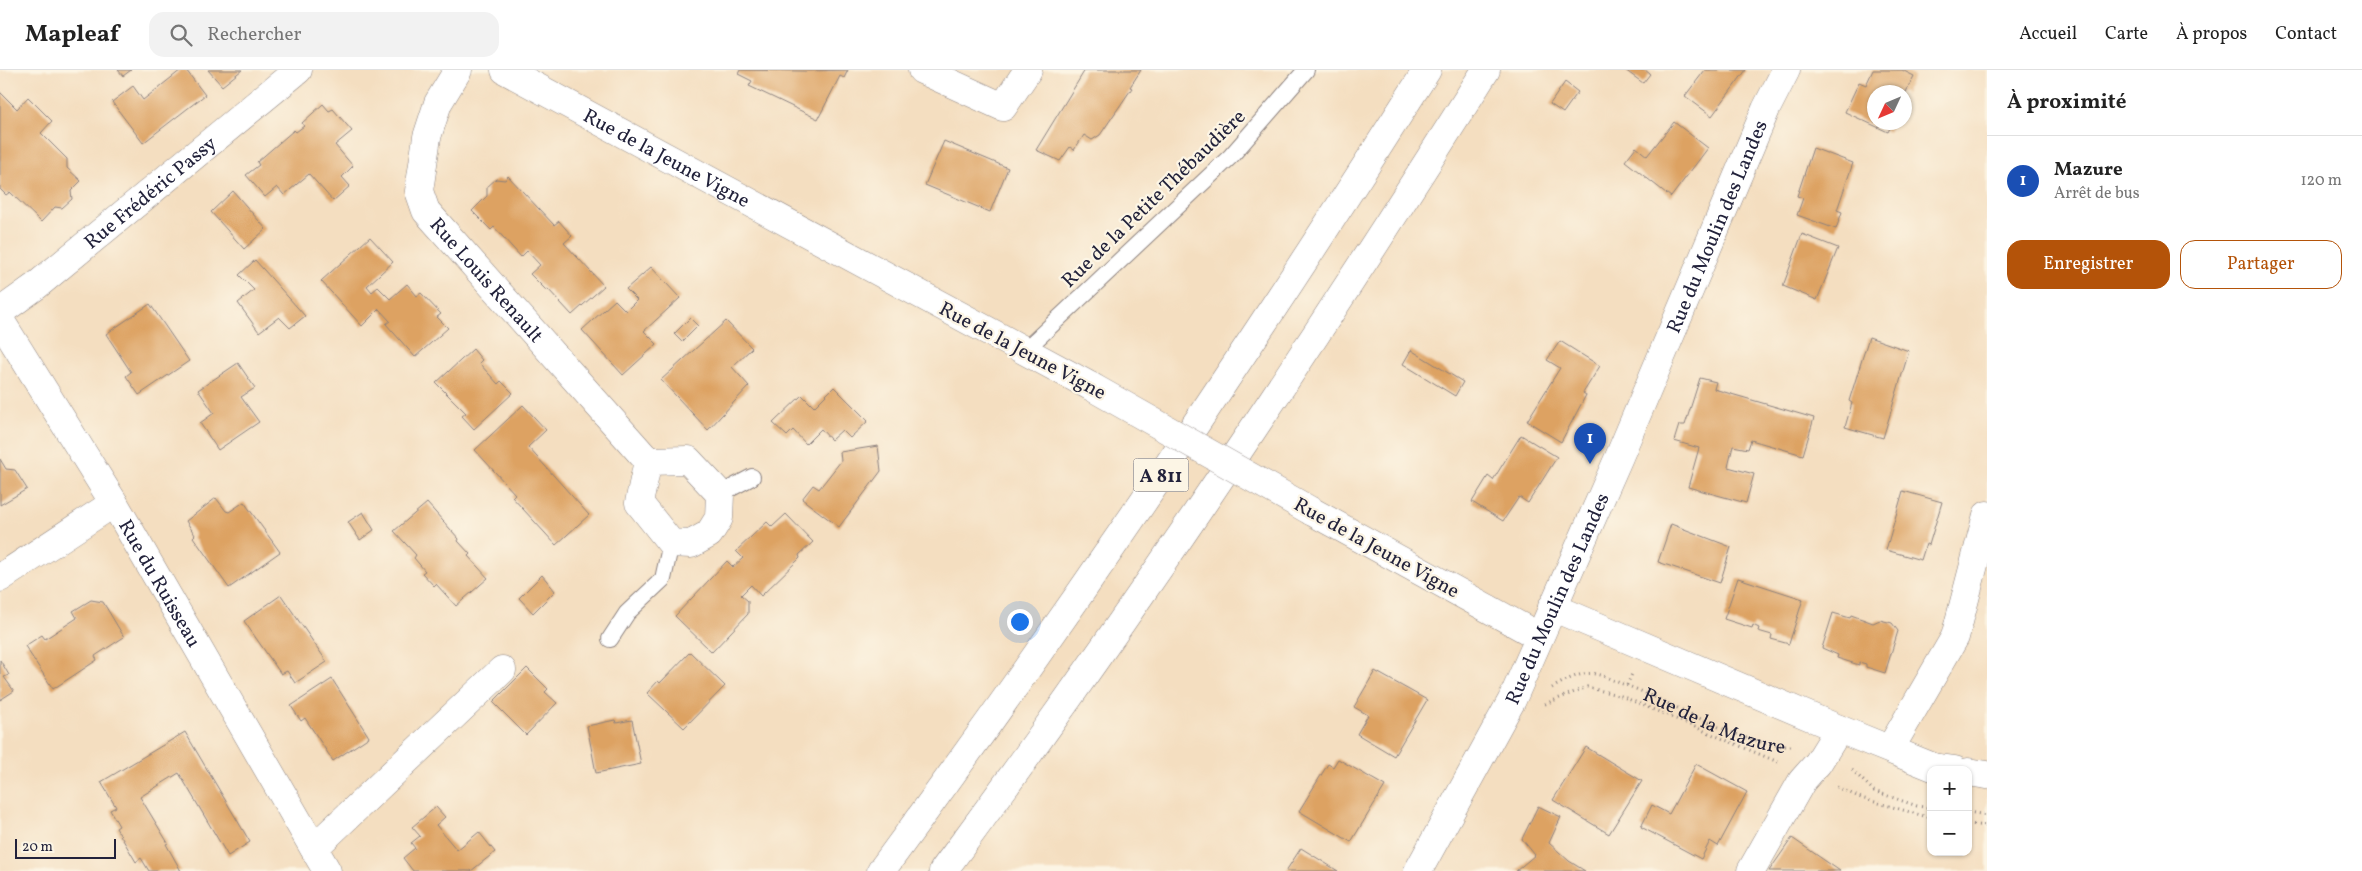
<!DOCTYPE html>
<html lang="fr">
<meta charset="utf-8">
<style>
body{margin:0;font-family:Vollkorn,serif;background:#f2f2f2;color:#222}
.controls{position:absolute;right:15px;bottom:15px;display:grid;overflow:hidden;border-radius:10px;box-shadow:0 1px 4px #0004}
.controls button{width:45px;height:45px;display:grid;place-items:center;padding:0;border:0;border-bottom:1px solid #e0e0e0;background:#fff;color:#222;font:25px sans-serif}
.compass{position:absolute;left:1867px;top:15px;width:45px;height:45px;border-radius:50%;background:#fff;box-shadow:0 1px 4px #0004;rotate:226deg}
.scale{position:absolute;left:15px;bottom:12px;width:101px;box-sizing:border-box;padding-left:5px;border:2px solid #22223b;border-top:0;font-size:14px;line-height:18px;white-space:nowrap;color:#22223b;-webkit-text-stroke:4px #fcf5e5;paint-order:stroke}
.you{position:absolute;left:1019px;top:551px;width:18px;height:18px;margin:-12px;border:4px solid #fff;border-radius:50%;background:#1a73e8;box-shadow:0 0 0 8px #1a73e833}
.badge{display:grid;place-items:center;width:32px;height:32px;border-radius:50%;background:#b45309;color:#fff;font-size:16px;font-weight:700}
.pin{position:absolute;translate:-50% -41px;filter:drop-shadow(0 1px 2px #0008)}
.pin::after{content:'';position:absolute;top:26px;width:18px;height:15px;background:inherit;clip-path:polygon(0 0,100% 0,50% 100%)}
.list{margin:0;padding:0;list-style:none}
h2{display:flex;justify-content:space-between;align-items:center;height:65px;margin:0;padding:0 20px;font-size:21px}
h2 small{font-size:16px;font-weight:400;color:#767676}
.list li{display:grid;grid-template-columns:32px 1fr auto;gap:15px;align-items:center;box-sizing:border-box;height:90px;padding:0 20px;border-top:1px solid #e0e0e0}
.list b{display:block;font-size:19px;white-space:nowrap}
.list p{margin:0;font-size:16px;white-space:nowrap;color:#767676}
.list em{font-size:16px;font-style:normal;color:#767676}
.actions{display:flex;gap:10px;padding:15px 20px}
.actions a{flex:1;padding:11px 0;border:1px solid #b45309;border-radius:15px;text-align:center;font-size:18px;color:#b45309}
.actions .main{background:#b45309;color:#fff}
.icon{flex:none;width:28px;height:28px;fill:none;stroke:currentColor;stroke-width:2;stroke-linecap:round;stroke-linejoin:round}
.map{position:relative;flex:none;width:1987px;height:801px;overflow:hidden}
header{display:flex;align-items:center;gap:30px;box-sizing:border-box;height:70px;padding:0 25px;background:#fff;border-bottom:1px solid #e0e0e0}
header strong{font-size:24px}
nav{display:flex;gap:28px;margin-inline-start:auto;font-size:18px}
.search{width:350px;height:45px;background:#f2f2f2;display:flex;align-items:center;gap:12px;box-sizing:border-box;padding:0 18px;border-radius:15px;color:#767676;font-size:19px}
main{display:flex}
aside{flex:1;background:#fff}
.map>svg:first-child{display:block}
</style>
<header>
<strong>Mapleaf</strong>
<div class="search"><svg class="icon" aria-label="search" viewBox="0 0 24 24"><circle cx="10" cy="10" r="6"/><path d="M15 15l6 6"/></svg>Rechercher</div>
<nav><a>Accueil</a><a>Carte</a><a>À propos</a><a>Contact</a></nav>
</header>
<main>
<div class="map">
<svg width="1987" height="801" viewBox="0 0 1987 801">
<rect width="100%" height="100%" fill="#fcf5e5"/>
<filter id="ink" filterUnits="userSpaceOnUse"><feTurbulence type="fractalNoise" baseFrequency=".02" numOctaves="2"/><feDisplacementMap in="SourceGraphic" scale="10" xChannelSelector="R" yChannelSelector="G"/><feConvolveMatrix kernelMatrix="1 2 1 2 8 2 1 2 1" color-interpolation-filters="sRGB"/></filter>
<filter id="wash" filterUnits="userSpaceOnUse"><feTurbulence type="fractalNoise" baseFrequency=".0096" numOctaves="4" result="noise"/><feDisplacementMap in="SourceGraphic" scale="20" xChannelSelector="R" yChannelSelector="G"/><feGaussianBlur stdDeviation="1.12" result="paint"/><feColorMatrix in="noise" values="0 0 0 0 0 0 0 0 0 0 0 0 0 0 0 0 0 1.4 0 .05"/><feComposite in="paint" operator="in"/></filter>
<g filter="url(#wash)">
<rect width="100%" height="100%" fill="#f4dec0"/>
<g id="blocks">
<g fill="#dda262">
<polygon points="118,0 131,0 123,6"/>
<polygon points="181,0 186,0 205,25 143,73 112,32 133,16 143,30"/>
<polygon points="208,0 242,0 222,16"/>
<polygon points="740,0 805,1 848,0 844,8 840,6 818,49 749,16 752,11 738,4"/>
<polygon points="1085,0 1141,0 1130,17 1132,18 1100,65 1092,70 1084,65 1074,80 1070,77 1060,91 1036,80"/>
<polygon points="1625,0 1645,0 1650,4 1643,13"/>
<polygon points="1705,0 1746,0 1712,46 1685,26"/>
<polygon points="1873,0 1902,0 1914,6 1904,26 1904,22 1874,22 1874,52 1893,52 1888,62 1845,42 1859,12 1866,15"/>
<polygon points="1565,12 1578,22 1563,43 1550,34"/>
<polygon points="0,22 17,39 28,27 52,51 41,63 67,89 67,98 81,111 71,121 72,129 62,138 55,137 41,152 10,122 6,125 0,119"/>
<polygon points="323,34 329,41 333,39 352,61 335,75 353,96 342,107 350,116 333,131 309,104 284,125 277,117 265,127 246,105 259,95 257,92 294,60 296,62 304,56 302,53"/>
<polygon points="1674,52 1708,78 1671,127 1625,91 1636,77 1647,86"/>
<polygon points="944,71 1008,98 990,142 925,115"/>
<polygon points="1813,78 1853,93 1837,140 1842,142 1836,159 1797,145 1803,128 1797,126"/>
<polygon points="508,106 554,155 559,151 572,166 564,173 604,216 572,245 548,219 546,220 530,204 540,195 527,181 521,187 494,157 491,160 472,141 487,126 487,117 496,109 505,110"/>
<polygon points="233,121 266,159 244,179 211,142"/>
<polygon points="1802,164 1838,178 1817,230 1783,216"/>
<polygon points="370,167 393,192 367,216 372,222 378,217 390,229 407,214 417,226 421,223 441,244 437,247 448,258 415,287 386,254 390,251 379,239 362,256 321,211"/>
<polygon points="255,190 305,246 290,258 279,247 259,262 238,233 254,220 239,205"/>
<polygon points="651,197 680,228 644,261 657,274 623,305 582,260 615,230 626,241 637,230 626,219"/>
<polygon points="150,234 189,291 139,325 126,306 131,302 106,264"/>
<polygon points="690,248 698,256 682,272 674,264"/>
<polygon points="726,251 752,278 732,297 749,316 708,360 661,310"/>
<polygon points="1869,267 1909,281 1883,368 1845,357 1852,333 1849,331"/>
<polygon points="1560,271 1600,296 1583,323 1586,325 1561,372 1527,351 1560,298 1547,290"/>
<polygon points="473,279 482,290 479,293 498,314 501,311 513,323 474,359 462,346 466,343 436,313"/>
<polygon points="1411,280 1463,312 1455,326 1403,294"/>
<polygon points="238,293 255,318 241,327 259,352 218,380 200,353 214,343 198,320"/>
<polygon points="1700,308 1716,312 1714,319 1814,348 1803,385 1751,370 1748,379 1733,376 1728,397 1754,404 1746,433 1688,417 1699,378 1674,371 1679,355 1685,355"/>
<polygon points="834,317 868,351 850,368 842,360 831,370 821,359 806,374 793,360 787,366 773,353 802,325 814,337"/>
<polygon points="523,335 546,360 528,377 589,445 556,475 512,427 515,424 475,380"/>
<polygon points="1521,365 1557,387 1528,433 1519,427 1503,451 1472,432 1488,406 1493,410"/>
<polygon points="878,376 881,401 839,457 802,429 813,415 819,419 841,391 840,382"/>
<polygon points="0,389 6,399 15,400 27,419 0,435"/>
<polygon points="1903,421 1942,432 1929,475 1926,474 1921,490 1886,480"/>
<polygon points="216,428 226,441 229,442 244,432 280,482 229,518 193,467 195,465 186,451"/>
<polygon points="427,433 459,469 458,471 470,484 468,486 488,508 456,536 436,514 434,516 422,503 425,501 414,488 416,485 394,461"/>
<polygon points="363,442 374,460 360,470 348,452"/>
<polygon points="786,444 813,472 799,485 800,488 761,526 751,515 741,525 748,531 748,544 712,582 675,546 727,491 733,497 743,488 736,481 767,452 772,457"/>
<polygon points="1671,454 1731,477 1720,513 1658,492"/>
<polygon points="542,505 555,521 533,543 519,528"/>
<polygon points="1738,508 1803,529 1789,574 1771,569 1772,565 1758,561 1759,558 1753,555 1752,558 1724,549"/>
<polygon points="281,525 327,592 295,613 287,601 281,604 244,551"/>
<polygon points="91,530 103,532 124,567 95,586 97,590 53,619 25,576 42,565 45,569 77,548 73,541"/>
<polygon points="1833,543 1850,548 1851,545 1873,553 1880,550 1892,553 1898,561 1885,603 1866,597 1866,594 1859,592 1859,595 1837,588 1838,585 1822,578"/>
<polygon points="690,582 725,616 684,658 647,623 658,611 660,613"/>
<polygon points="0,590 9,605 4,607 14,621 0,630"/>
<polygon points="527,598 548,619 545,622 557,633 526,665 493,632"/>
<polygon points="1375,601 1427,630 1394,686 1357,664 1368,645 1354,637"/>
<polygon points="332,609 369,667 333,691 305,648 301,651 291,636"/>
<polygon points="615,650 616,653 632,650 641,694 596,703 587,656"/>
<polygon points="185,662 250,772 228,786 179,703 140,727 168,773 166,774 181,801 149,801 141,788 136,792 116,758 119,756 110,740 116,737 101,712"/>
<polygon points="1586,677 1642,711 1609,764 1553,730"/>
<polygon points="1338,689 1385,716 1351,772 1299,741 1328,694 1333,697"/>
<polygon points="1696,694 1747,722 1718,776 1710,771 1701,789 1641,757 1652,735 1669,744"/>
<polygon points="1538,736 1561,747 1549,773 1569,791 1585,801 1516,801 1535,785 1522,769"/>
<polygon points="436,737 445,747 436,755 457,780 479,762 495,782 471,801 413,801 403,788 415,778 411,773 420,766 412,757"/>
<polygon points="1792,768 1840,801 1769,801"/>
<polygon points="1301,778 1338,801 1286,801"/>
</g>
</g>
</g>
<g filter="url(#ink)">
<use href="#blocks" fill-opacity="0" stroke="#8b807e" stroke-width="1"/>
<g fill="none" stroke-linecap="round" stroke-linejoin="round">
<g stroke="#8b807e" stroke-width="18">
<g id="lane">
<polyline points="1024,281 1231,86 1306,0"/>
<polyline points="720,424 752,407"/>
<polyline points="610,569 627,543 663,509 671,473"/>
</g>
</g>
<g stroke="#8b807e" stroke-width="29">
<g id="street">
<path id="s2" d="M458,0l-20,33 -11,34 -8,54 7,20 222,250 40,-1 32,34 -1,24 -10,16 -18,10 -20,-1 -32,-40 9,-42"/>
<path id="s3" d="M505,0l587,317"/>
<polyline points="922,0 1003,37 1028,0"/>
<path id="s4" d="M0,242l36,-26 262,-216"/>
<path id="s5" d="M0,250l114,183 213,368"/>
<polyline points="1311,441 1538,566"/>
<polyline points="0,508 114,433"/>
<polyline points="1552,537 1839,659 1933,697 1955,700"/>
<polyline points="1890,679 1955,567 1987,445"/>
<polyline points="1968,702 1987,705"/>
<polyline points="314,778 502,600"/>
<path id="s6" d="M1418,801l94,-171 107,-243 147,-348 20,-39"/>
<polyline points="1751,801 1802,711 1818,693 1839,659"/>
</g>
</g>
<g stroke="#8b807e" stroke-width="29">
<g id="highway">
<path d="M881,801c192,-260 373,-528 546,-801"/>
<path d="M943,801c192,-259 371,-528 543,-801"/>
</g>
</g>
<g stroke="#8b807e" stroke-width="3" stroke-dasharray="1 4" stroke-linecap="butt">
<polyline points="1627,615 1632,604"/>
<path id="s1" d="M1552,618c12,-7 29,-17 43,-14 8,1 17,6 25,9 48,16 124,65 171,63"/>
<polyline points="1545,634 1587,617 1621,626 1778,692"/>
<polyline points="1852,700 1874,721 1917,736 1931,738"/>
<polyline points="1837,717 1861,728 1931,748"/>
<polyline points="1968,742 1987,745"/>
<polyline points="1968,754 1987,756"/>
</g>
<use href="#lane" stroke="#fff" stroke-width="16"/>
<use href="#street" stroke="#fff" stroke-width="28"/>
<use href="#highway" stroke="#fff" stroke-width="28"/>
<g stroke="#8b807e" stroke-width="29" stroke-linecap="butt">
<polyline id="street-bridge" points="1092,317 1311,441"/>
</g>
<use href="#street-bridge" stroke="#fff" stroke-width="28"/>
</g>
</g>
<g text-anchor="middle" stroke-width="4.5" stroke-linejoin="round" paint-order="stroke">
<rect fill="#fcf5e5" stroke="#63616e" stroke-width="1" x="1133.5" y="388.5" width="55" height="33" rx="4"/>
<g font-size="19" font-weight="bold" fill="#22223b">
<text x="1161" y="412">A 811</text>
</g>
<g font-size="20" fill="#22223b" stroke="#fcf5e5">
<text dy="7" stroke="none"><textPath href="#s3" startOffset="184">Rue de la Jeune Vigne</textPath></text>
<text dy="7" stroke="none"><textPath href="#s4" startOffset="192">Rue Frédéric Passy</textPath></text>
<text transform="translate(1153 128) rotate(-44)" y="7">Rue de la Petite Thébaudière</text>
<text dy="7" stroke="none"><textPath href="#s6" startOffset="711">Rue du Moulin des Landes</textPath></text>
<text dy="7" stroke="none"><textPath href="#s2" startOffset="242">Rue Louis Renault</textPath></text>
<text transform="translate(1023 280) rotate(28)" y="7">Rue de la Jeune Vigne</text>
<text transform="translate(1377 477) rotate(29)" y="7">Rue de la Jeune Vigne</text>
<text dy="7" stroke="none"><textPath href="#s5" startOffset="308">Rue du Ruisseau</textPath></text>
<text dy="7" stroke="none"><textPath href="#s6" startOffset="306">Rue du Moulin des Landes</textPath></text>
<text dy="7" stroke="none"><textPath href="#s1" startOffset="175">Rue de la Mazure</textPath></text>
</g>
</g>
</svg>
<div class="controls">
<button>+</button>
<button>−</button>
</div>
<svg class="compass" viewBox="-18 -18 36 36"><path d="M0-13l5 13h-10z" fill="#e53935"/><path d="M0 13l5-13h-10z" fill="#767676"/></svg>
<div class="scale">20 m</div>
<div class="you"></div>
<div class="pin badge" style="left:1590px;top:394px;background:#1a4fb4">1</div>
</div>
<aside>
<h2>À proximité<small></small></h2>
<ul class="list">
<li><span class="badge" style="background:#1a4fb4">1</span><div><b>Mazure</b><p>Arrêt de bus</p></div><em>120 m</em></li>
</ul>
<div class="actions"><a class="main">Enregistrer</a><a>Partager</a></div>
</aside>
</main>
